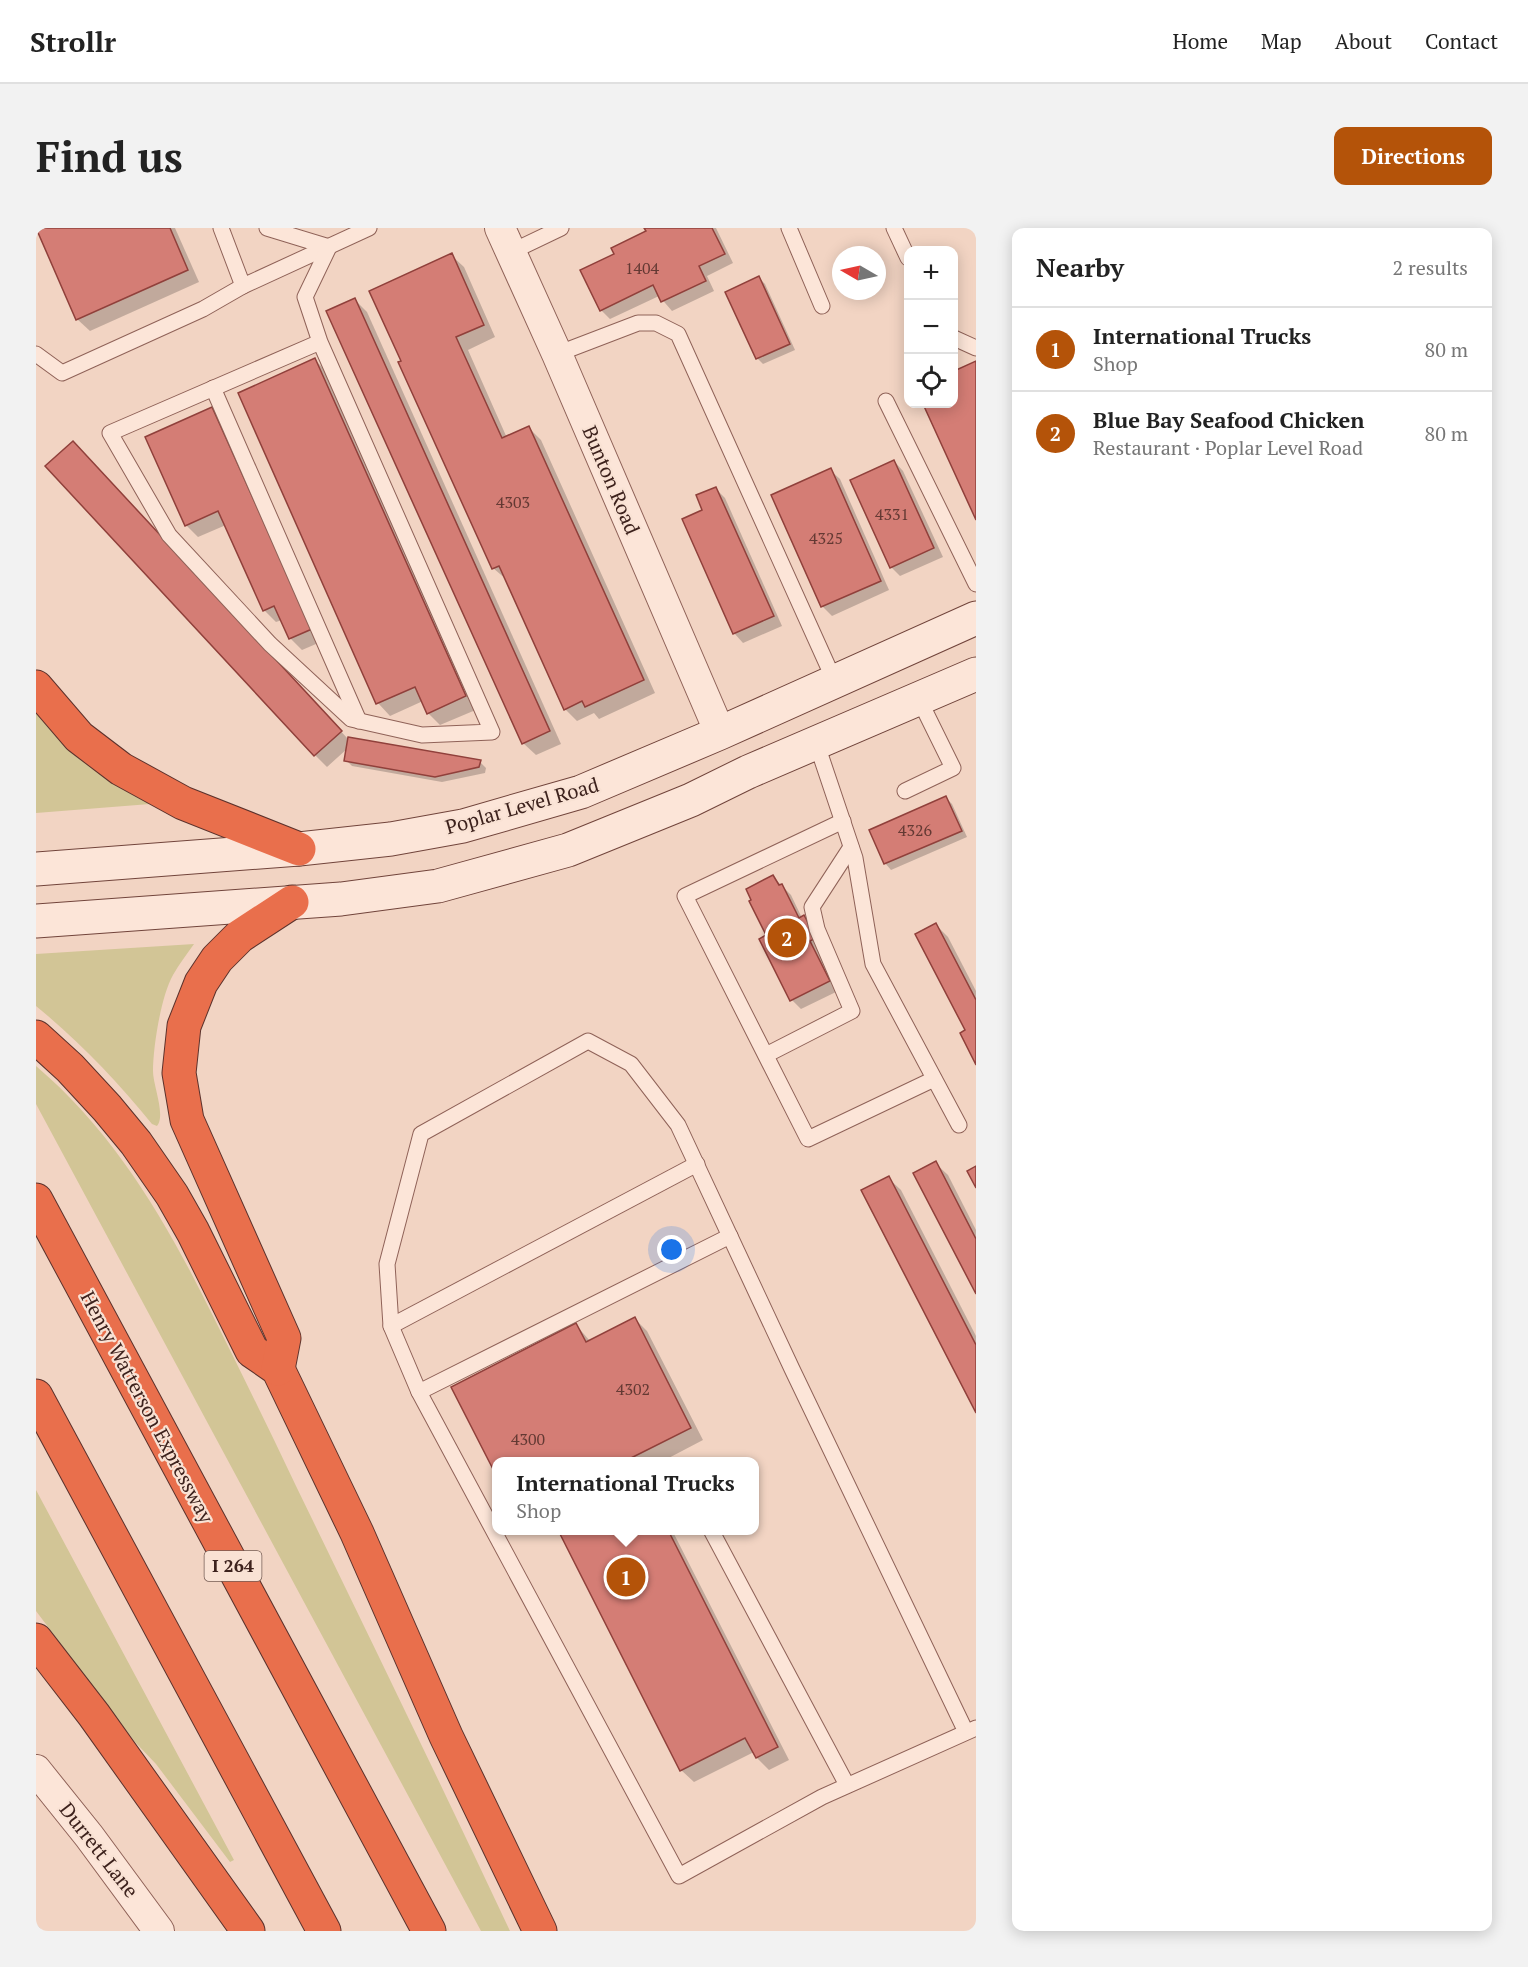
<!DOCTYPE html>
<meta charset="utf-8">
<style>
body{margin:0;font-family:"PT Serif",serif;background:#f2f2f2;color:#222}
.controls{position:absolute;right:18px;top:18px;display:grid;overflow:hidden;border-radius:12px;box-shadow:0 3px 15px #0003}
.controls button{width:54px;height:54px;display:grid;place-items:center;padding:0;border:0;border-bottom:2px solid #e0e0e0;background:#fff;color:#222;font:30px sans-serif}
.compass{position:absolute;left:796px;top:18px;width:54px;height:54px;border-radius:50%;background:#fff;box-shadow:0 3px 15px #0003;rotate:279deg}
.you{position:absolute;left:636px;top:1022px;width:21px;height:21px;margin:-15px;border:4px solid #fff;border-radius:50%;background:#1a73e8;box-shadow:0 0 0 9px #1a73e833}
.badge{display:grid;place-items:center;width:39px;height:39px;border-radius:50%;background:#b45309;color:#fff;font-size:20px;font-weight:700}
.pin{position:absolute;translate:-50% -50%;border:3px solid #fff;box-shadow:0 2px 6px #0006}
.popup{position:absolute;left:456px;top:1229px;width:267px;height:78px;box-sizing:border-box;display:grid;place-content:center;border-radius:12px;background:#fff;filter:drop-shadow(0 2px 4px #0005);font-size:20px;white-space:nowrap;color:#767676}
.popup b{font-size:22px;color:#222}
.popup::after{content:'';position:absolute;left:50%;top:100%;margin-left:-12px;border:12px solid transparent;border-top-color:#fff}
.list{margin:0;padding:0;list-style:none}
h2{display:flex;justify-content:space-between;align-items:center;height:78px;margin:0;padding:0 24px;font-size:26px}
h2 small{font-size:20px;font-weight:400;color:#767676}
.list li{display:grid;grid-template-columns:39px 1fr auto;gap:18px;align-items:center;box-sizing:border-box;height:84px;padding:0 24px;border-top:2px solid #e0e0e0}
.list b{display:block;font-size:22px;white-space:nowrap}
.list p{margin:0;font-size:20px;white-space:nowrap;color:#767676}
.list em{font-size:20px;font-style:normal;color:#767676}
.icon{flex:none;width:33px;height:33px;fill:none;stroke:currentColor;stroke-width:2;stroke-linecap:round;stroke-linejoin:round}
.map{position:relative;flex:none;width:940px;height:1703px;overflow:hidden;border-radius:12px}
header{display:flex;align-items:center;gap:36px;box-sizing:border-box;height:84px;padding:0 30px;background:#fff;border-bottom:2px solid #e0e0e0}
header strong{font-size:28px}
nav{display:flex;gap:33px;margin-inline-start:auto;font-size:21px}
.intro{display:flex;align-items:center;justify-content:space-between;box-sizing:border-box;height:144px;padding:0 36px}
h1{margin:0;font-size:42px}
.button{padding:15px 27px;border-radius:12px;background:#b45309;color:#fff;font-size:21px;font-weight:700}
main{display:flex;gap:36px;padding:0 36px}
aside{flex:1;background:#fff;border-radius:12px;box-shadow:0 3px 15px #0003}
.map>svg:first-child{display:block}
</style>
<header>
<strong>Strollr</strong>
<nav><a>Home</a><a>Map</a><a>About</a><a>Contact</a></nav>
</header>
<div class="intro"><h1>Find us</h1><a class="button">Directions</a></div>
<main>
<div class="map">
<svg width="940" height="1703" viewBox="0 0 940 1703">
<rect width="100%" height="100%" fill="#f2d4c3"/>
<g fill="#d2c596">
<polygon points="0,479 114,576 0,585"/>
<path d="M158,716c-7,10 -15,20 -21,31 -12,21 -20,72 -20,96 0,15 13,44 4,55l-5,-2c-35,-43 -73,-83 -116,-118v-52z"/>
<path d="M0,838c80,68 131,157 177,250 28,56 56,113 83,170 72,148 144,296 214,445h-29l-445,-827z"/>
<polygon points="0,1262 198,1632 194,1634 120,1536 99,1514 0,1383"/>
</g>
<g fill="#0003">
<polygon points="1,0 139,0 163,54 54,103 41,91"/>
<polygon points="610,0 680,0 697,35 671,48 678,63 636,83 623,68 574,91 565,82 580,27 612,4"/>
<polygon points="415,27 428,39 459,109 432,122 471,210 493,200 505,212 619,465 563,491 558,485 541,493 529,481 471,352 457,340 364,135"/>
<polygon points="723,50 729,56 759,122 727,136 721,130"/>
<polygon points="319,72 331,84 525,516 500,527 487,515"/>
<polygon points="279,132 291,144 442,481 404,497 392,485 387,473 354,488 342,475 204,166"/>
<polygon points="940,135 940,289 889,176 918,176 918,145"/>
<polygon points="175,181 188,193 287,413 266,422 254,410 246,392 240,394 228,382 190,297 162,309 150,297"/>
<polygon points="49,227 312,511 444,534 450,540 449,545 406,554 316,538 310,532 312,520 291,539 279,527"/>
<polygon points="858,233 867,243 907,329 864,348 855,339"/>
<polygon points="794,242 804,251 853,362 796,388 786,378 737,267"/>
<polygon points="679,260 689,270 746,398 707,415 698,405 668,283"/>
<polygon points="910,570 916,576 931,609 855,642 849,635"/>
<polygon points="737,649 755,667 766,690 768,689 777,698 788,719 782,723 802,763 765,781 756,772 732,707"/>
<polygon points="900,697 912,709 940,763 940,833"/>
<polygon points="899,935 912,947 940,1002 940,1063"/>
<polygon points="852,950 865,962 940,1108 940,1181"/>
<polygon points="599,1091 611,1103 667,1212 625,1234 461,1234 461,1246 417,1159 540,1097 554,1113"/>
<polygon points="523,1302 636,1302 753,1532 733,1542 721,1530 718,1524 658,1554 645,1542"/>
<polygon points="0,1696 5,1701 6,1703 0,1703"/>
</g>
<g fill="#d47d75" stroke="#90403b" stroke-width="1.5">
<polygon points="0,0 134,0 152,42 40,92"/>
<polygon points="608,0 676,0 689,26 663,38 670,53 625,74 617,57 564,83 544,42 578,26 575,20 610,3"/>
<polygon points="416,25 448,97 420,109 466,210 493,198 608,452 549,479 546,473 528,482 463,338 456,341 362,134 365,133 333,63"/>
<polygon points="723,48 754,116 720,131 689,64"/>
<polygon points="319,70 514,503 486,516 290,83"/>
<polygon points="279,130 430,468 391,486 379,459 340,476 202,165"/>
<polygon points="940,133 940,292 887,176 918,176 918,143"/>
<polygon points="176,179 276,401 253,411 238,378 227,383 182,283 149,298 109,209"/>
<polygon points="37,213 306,503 278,528 9,238"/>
<polygon points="858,232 898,320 854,340 814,252"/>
<polygon points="795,240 845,353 785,379 735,267"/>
<polygon points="680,259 738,388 697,406 646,291 666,282 660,267"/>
<polygon points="312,509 445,532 443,539 399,549 308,533"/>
<polygon points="910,568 926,603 848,636 833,602"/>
<polygon points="737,647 743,657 746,656 763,690 768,687 780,710 774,713 794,753 754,773 723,711 730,707 713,673 715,672 710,661"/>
<polygon points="900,695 940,772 940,837 924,805 929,802 879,706"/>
<polygon points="900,933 940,1011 940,1066 877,945"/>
<polygon points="940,938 940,960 931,943"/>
<polygon points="853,948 940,1117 940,1185 825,962"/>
<polygon points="599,1089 655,1200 595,1230 596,1234 461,1234 461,1249 415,1159 540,1095 550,1114"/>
<polygon points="522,1302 632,1302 742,1519 720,1530 709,1510 644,1543"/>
</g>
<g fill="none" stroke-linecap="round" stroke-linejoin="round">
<g stroke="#8f6258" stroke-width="17">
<g id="service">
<polyline points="185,0 207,58 333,0"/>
<polyline points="231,0 293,19 269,69 284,114 74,205 133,307 234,416 315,491 386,507 456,504 284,114"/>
<polyline points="753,0 786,78"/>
<polyline points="858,0 872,30"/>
<polyline points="475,24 525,0"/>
<polyline points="918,110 940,120"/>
<polyline points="0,126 26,145 167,81 207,58"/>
<polyline points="521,126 602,95 620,95 642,106 799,454"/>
<polyline points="177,160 323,493"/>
<polyline points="850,173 940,356"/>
<polyline points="780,514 819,630 837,736 923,897"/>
<polyline points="869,563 917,540 883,471"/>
<polyline points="807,593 649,668 772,911 898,851"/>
<polyline points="730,827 816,783 781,701 776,679 815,619"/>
<polyline points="355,1098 661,936"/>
<polyline points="383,1164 694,1008"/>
<polyline points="675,1302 811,1557"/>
<polyline points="930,1504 756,1141 642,897 595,836 552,813 385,906 351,1036 355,1098 383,1164 643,1648 786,1569 940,1500"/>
</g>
</g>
<g stroke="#8f6258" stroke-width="32">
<g id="minor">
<polyline points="464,0 521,126 684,505"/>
<polyline points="0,1542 53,1608 123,1703"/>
</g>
</g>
<g stroke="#71443b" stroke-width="35">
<g id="secondary">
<polyline points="0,641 263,621 355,611 427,598 545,564 684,505 940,390"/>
<polyline points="0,693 305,671 402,658 532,622 655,572 712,544 940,446"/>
</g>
</g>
<g stroke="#5c322c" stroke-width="35">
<g id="motorway">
<polyline points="0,459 43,509 85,541 147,575 263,621"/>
<polyline points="0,809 34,840 71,880 100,915 136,967 157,1004 216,1123 242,1141 321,1305 410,1508 504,1703"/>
<polyline points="0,972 393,1703"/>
<polyline points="242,1141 248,1110 151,892 143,845 148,798 165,755 181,731 204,708 256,674"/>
<polyline points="0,1168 288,1703"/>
<polyline points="0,1412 58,1487 212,1703"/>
</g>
</g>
<use href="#service" stroke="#fce5d8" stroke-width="15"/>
<use href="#minor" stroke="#fce5d8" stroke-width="30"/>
<use href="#secondary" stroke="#fce5d8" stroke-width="33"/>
<use href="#motorway" stroke="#e96f4c" stroke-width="33"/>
</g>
<g text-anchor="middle" stroke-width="4.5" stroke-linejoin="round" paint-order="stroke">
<g font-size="16" fill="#633933">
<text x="606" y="46">1404</text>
<text x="477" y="280">4303</text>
<text x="856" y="292">4331</text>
<text x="790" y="316">4325</text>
<text x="879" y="608">4326</text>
<text x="597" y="1167">4302</text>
<text x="492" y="1217">4300</text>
</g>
<rect fill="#f9e2d4" stroke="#755c54" stroke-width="1.5" x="168.5" y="1323" width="57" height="30" rx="4.5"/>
<g font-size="18" font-weight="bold" fill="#3d221d">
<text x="197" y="1344">I 264</text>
</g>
<g font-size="20" fill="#3d221d" stroke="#f9e2d4">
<text transform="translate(575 252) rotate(67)" y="7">Bunton Road</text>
<text transform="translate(486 578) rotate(-16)" y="7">Poplar Level Road</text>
<text transform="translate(111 1179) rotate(62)" y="7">Henry Watterson Expressway</text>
<text transform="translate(63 1622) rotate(52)" y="7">Durrett Lane</text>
</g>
</g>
</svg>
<div class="controls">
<button>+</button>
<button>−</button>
<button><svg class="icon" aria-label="locate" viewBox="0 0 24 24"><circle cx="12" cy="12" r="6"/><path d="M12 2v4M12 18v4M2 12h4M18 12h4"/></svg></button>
</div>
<svg class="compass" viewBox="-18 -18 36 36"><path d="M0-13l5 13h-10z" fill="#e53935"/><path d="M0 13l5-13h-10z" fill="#767676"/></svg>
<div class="you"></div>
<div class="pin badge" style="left:590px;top:1349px">1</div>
<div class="popup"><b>International Trucks</b>Shop</div>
<div class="pin badge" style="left:751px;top:710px">2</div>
</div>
<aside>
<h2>Nearby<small>2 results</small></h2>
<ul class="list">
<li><span class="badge">1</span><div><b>International Trucks</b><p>Shop</p></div><em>80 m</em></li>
<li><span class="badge">2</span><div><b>Blue Bay Seafood Chicken</b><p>Restaurant · Poplar Level Road</p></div><em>80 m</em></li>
</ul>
</aside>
</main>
